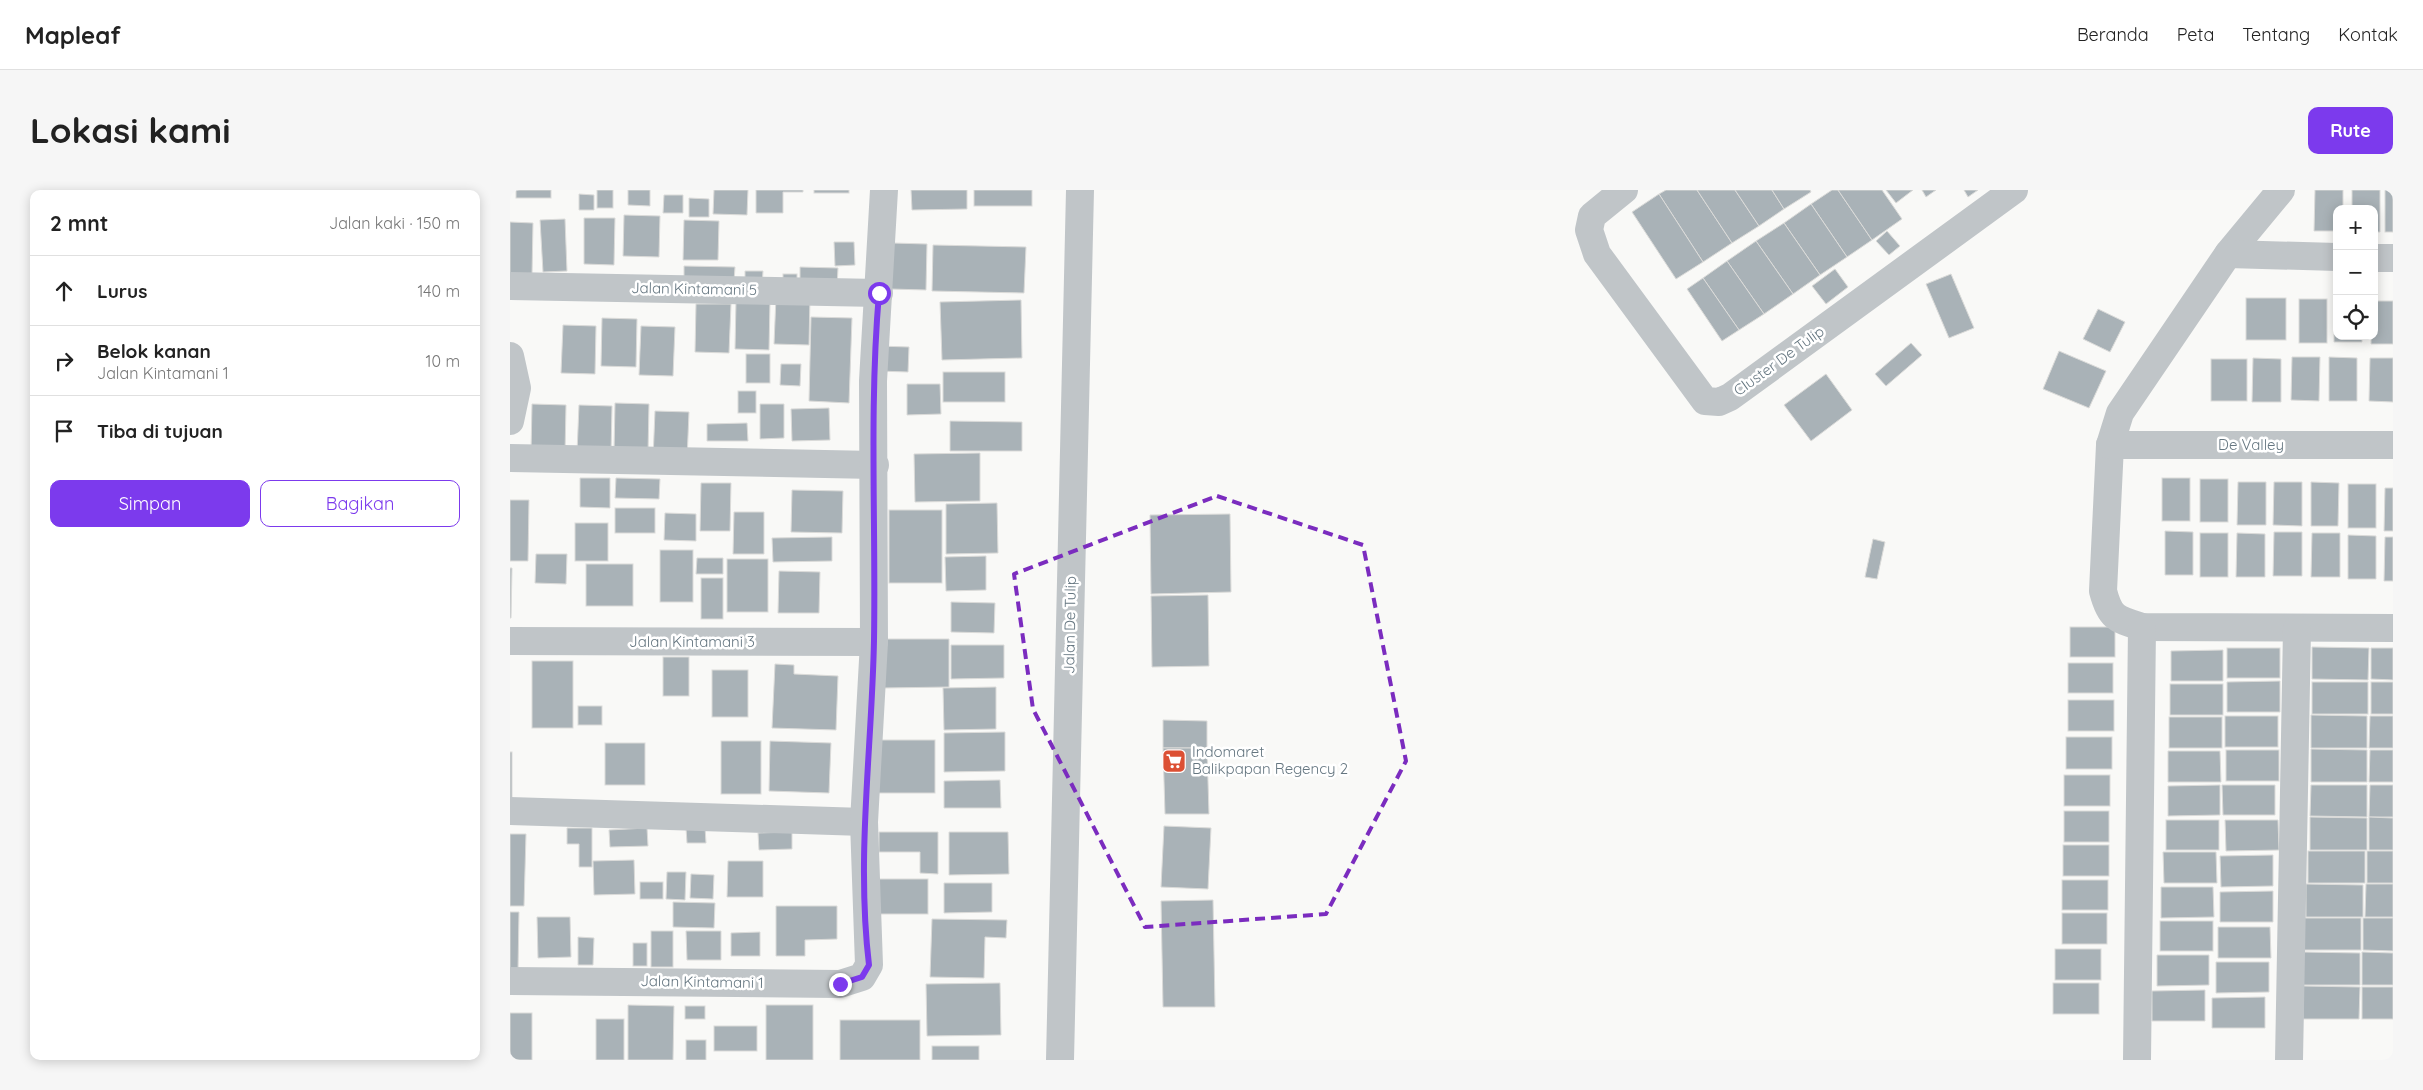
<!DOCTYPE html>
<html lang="id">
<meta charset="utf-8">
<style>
body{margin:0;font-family:Quicksand,sans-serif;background:#f6f6f6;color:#222}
.controls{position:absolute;right:15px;top:15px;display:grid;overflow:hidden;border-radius:10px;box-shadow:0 2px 12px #0003}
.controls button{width:45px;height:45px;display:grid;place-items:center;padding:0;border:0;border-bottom:1px solid #e0e0e0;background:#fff;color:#222;font:25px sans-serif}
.stop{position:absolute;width:15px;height:15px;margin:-11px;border:4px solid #7c3aed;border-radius:50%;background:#fff}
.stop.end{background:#7c3aed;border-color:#fff;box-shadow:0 1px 5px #0008}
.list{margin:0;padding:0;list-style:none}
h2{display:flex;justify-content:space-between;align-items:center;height:65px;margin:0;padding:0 20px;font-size:21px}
h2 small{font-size:16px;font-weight:400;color:#767676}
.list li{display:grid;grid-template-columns:32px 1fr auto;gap:15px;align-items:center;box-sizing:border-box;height:70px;padding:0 20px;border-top:1px solid #e0e0e0}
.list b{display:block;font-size:19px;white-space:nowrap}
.list p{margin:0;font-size:16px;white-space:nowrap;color:#767676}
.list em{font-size:16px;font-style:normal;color:#767676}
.actions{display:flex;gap:10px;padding:15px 20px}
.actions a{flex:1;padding:11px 0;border:1px solid #7c3aed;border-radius:10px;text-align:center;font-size:18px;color:#7c3aed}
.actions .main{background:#7c3aed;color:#fff}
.icon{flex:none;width:28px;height:28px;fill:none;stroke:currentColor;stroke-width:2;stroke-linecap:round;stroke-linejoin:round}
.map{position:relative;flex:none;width:1883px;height:870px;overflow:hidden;border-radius:10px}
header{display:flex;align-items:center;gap:30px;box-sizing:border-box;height:70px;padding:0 25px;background:#fff;border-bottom:1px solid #e0e0e0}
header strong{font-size:24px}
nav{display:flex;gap:28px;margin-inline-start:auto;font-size:18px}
.intro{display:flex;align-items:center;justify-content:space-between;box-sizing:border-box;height:120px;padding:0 30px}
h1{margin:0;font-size:35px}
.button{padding:12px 22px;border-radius:10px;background:#7c3aed;color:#fff;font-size:18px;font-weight:700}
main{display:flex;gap:30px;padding:0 30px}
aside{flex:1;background:#fff;border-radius:10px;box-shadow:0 2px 12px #0003}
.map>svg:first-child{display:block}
</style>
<header>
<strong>Mapleaf</strong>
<nav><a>Beranda</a><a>Peta</a><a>Tentang</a><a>Kontak</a></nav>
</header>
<div class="intro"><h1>Lokasi kami</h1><a class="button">Rute</a></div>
<main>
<aside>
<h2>2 mnt<small>Jalan kaki · 150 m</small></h2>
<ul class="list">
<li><svg class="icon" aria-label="ahead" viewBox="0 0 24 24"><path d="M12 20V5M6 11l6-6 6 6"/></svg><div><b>Lurus</b></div><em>140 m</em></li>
<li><svg class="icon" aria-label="right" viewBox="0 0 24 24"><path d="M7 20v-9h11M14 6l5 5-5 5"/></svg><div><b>Belok kanan</b><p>Jalan Kintamani 1</p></div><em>10 m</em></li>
<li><svg class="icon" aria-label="arrive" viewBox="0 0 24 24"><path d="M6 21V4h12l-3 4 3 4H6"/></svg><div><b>Tiba di tujuan</b></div></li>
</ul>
<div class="actions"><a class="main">Simpan</a><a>Bagikan</a></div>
</aside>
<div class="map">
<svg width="1883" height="870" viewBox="0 0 1883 870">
<rect width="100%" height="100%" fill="#f9f9f7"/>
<g fill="#a9b2b7" stroke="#dbdbd9">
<rect x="6" y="0" width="35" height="8"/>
<rect x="87" y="0" width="16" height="18"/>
<polygon points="118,0 140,0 140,16 118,15"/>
<polygon points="204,0 238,0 237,25 203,24"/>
<polygon points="246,0 293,0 293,2 273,2 273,23 246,23"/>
<rect x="304" y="0" width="35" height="3"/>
<polygon points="401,0 457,0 457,19 402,20"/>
<rect x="464" y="0" width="58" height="16"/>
<polygon points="1156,0 1187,0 1222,53 1193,72 1149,4"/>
<polygon points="1187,0 1225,0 1249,36 1222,53"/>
<polygon points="1225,0 1262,0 1274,19 1249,36"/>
<polygon points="1262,0 1300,0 1301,2 1274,19"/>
<polygon points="1322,0 1328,0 1362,50 1337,67 1301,14"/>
<polygon points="1328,0 1372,0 1392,29 1362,50"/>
<polygon points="1376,0 1403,0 1386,13"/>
<polygon points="1412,0 1426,0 1416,7"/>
<polygon points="1454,0 1468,0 1458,7"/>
<polygon points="1805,0 1833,0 1833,19 1827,19 1827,41 1804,41"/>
<polygon points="1842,0 1870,0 1870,42 1864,42 1864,19 1842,19"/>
<rect x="1875" y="0" width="8" height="42"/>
<polygon points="69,4 84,5 84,20 69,20"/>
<polygon points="1149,4 1193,72 1166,89 1122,22"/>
<polygon points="154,5 173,5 173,23 153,23"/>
<polygon points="179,8 199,9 199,27 179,27"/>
<polygon points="1301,14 1337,67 1310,85 1274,33"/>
<polygon points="114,25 150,26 149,67 113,66"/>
<polygon points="74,28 105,28 104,75 74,74"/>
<polygon points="55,29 57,81 33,82 30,30"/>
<polygon points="174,30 209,31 208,70 173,70"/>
<polygon points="0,32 23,33 22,86 0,86"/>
<polygon points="1274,33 1310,85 1283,104 1246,51"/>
<polygon points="1377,41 1390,56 1379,65 1366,51"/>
<polygon points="1246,51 1283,104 1254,124 1217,71"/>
<polygon points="324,52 344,52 345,75 325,76"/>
<polygon points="382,53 417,54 416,100 381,99"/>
<polygon points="423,55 516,57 514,103 422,101"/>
<polygon points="1217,71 1254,124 1229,140 1193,88"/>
<polygon points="174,76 225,77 224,91 174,90"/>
<polygon points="290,77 328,78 327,97 290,96"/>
<polygon points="1325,79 1338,97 1316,114 1302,96"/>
<polygon points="235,81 253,81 252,97 235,96"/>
<rect x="273" y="84" width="14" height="14"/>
<polygon points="1441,84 1464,138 1439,148 1416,94"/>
<polygon points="1193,88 1229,140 1212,151 1177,99"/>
<polygon points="266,107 300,107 299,155 264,154"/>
<rect x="1736" y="108" width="40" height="42"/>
<rect x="1789" y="109" width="28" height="44"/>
<polygon points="1824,109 1827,109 1827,146 1852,146 1852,152 1824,152"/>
<polygon points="511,110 512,168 432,170 430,112"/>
<polygon points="226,111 260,112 259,160 225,159"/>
<polygon points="1864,111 1883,111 1883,154 1861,154 1861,146 1864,146"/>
<polygon points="186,114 221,114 219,163 185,162"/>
<polygon points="1588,119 1615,132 1600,162 1573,149"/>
<polygon points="301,127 342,128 339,213 299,211"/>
<polygon points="92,128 127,129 126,177 91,176"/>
<polygon points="53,135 86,136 85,184 51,183"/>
<polygon points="131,136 165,137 163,186 129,185"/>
<polygon points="1401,153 1412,165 1376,196 1365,184"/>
<polygon points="368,156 399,157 398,182 368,181"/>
<polygon points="1549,161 1596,181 1579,218 1533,199"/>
<rect x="236" y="164" width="24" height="29"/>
<polygon points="1782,167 1810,167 1809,211 1781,210"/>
<polygon points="1819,167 1847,168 1847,211 1819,211"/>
<polygon points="1743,168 1771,169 1771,212 1742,212"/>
<polygon points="1860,168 1883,168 1883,212 1859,211"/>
<rect x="1701" y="169" width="36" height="42"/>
<polygon points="271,174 291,174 290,196 270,195"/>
<rect x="433" y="182" width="62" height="30"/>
<polygon points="1316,184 1342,220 1301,251 1274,215"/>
<polygon points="397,194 430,194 431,224 397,225"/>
<rect x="228" y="201" width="18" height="22"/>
<polygon points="105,213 139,214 138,263 104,262"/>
<polygon points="22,214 56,215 55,263 21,262"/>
<polygon points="250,214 274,214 274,248 250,249"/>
<polygon points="69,215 102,216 101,264 67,263"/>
<polygon points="319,218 320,250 282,251 281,219"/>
<polygon points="145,221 179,222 177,270 143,269"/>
<polygon points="440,231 512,232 512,261 440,261"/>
<polygon points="237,233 238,251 197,251 197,234"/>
<polygon points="470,263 470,311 405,312 404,264"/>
<polygon points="70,288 100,288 100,318 70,317"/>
<polygon points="106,288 150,289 149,309 105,308"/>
<rect x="1652" y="288" width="28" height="43"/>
<rect x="1690" y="289" width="28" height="43"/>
<polygon points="1728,292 1756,292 1756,335 1727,335"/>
<polygon points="1764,292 1792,292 1792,336 1763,335"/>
<polygon points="1801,292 1829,293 1828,336 1801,336"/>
<polygon points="191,293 221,293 220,341 190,341"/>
<rect x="1838" y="294" width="28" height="44"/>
<polygon points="1875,298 1883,298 1883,341 1874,341"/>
<polygon points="282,300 333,301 332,343 281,342"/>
<polygon points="0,310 19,310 18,371 0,371"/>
<polygon points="487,313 488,363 436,364 436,314"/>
<rect x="105" y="318" width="40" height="25"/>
<rect x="379" y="320" width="53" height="73"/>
<polygon points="224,322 254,322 254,364 223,364"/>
<polygon points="155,323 186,324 186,351 154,350"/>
<polygon points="720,324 721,402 641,404 640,325"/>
<rect x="65" y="333" width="33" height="38"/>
<polygon points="1655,341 1683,342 1683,385 1655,385"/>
<polygon points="1764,342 1792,342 1792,386 1763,386"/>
<rect x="1690" y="343" width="28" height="44"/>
<polygon points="1727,343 1755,344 1755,387 1726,387"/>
<polygon points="1802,343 1830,343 1830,387 1801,387"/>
<polygon points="1838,345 1866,346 1866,389 1838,389"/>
<polygon points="322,347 322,371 263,372 262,348"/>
<polygon points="1875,347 1883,347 1883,391 1874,391"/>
<polygon points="1363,349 1375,352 1367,389 1355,387"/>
<rect x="150" y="360" width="33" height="52"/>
<polygon points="26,364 57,364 56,394 25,393"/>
<polygon points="476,366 476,400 436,401 435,367"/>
<polygon points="187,368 213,368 213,384 186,384"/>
<rect x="217" y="369" width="41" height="53"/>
<rect x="76" y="374" width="47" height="42"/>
<polygon points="0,378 2,378 1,428 0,428"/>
<polygon points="269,381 310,382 309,423 268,423"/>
<rect x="191" y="388" width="22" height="41"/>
<polygon points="698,405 699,476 642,477 641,406"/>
<polygon points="441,412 485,413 484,443 441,442"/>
<rect x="1560" y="437" width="45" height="30"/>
<polygon points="372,449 439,449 439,497 372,498"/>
<polygon points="441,455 494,455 494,488 441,489"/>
<polygon points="1802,457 1859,458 1858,490 1802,489"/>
<rect x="1717" y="458" width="53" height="30"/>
<polygon points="1861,458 1883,458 1883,490 1861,489"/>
<polygon points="1713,460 1713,491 1661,491 1661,461"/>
<rect x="153" y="467" width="26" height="39"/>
<rect x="22" y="471" width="41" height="67"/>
<rect x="1558" y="473" width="45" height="30"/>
<polygon points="265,474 284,475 284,484 328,486 326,540 262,538"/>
<rect x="202" y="480" width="36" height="47"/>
<polygon points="1770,491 1770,522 1717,522 1717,492"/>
<rect x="1802" y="492" width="56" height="32"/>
<rect x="1861" y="492" width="22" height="32"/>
<rect x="1660" y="494" width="53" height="31"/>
<polygon points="486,497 486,539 434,540 433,498"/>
<rect x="1558" y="510" width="46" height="31"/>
<rect x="68" y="516" width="24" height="19"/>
<polygon points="1801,525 1857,526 1857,558 1801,558"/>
<rect x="1715" y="526" width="53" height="31"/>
<polygon points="1860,526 1883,526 1883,558 1859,558"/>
<rect x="1659" y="527" width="53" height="31"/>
<polygon points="653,530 697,531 697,558 653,558"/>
<polygon points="495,542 495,581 434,582 434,543"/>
<rect x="1556" y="547" width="46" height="32"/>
<rect x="364" y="550" width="61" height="53"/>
<rect x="211" y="551" width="40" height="53"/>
<polygon points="260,551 321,553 319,603 259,601"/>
<rect x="95" y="553" width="40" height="42"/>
<polygon points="653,558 697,558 699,624 655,624"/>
<polygon points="1801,559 1857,560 1857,592 1801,592"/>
<rect x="1716" y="560" width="53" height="31"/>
<polygon points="1860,560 1883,560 1883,592 1859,592"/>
<polygon points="1658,561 1710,561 1711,592 1658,592"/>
<rect x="0" y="562" width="2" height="52"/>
<rect x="1554" y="585" width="46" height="31"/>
<polygon points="490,590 491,618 434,618 434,591"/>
<polygon points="1710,595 1710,625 1658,626 1658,596"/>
<polygon points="1712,595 1765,595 1765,625 1713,625"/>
<polygon points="1801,595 1857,595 1857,627 1800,626"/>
<polygon points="1860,595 1883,595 1883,627 1859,627"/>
<rect x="1554" y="621" width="45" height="31"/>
<polygon points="1800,627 1857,628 1857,660 1800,660"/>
<polygon points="1859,627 1883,628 1883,660 1859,660"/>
<rect x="1656" y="630" width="53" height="30"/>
<polygon points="1715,630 1768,630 1769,660 1716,661"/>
<polygon points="654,636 701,638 698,699 651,697"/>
<polygon points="195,637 196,653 177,653 176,638"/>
<polygon points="57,638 82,638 82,677 69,677 69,654 57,654"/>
<polygon points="137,638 138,656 100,657 99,640"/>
<polygon points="282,642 282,659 249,660 248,643"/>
<polygon points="369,642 428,642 428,684 410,683 410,662 369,662"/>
<polygon points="439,642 498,642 499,684 439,685"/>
<polygon points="0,644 16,644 14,716 0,716"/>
<rect x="1553" y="655" width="46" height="31"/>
<rect x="1798" y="661" width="57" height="32"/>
<rect x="1857" y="661" width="26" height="32"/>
<polygon points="1653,662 1706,662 1707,693 1654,693"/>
<polygon points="1763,665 1763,696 1711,697 1710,666"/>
<polygon points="124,670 125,704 84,705 83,671"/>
<polygon points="218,671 253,671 253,707 217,707"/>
<polygon points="157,682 176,682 175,710 156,709"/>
<polygon points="181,684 204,685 203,709 180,708"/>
<rect x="367" y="689" width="51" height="35"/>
<rect x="1552" y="690" width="46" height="30"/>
<rect x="130" y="692" width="23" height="17"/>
<polygon points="434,693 482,693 482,722 434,723"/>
<polygon points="1796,694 1853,695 1853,727 1796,727"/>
<polygon points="1856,694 1883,694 1883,727 1855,727"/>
<polygon points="1651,697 1703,697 1704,727 1651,728"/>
<polygon points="1763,701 1763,732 1710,732 1710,702"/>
<polygon points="703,710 705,817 653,817 651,711"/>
<polygon points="163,712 205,713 204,738 163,737"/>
<polygon points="266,716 327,716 327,749 295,750 295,766 266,766"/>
<polygon points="0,722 9,722 8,780 0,780"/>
<rect x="1552" y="723" width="45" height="31"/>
<polygon points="27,727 60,727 61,767 28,768"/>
<rect x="1794" y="728" width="57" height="32"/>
<polygon points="1853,728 1883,728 1883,761 1853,760"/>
<polygon points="422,729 497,730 496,748 475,747 474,788 420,787"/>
<rect x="1650" y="731" width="53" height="30"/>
<polygon points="1708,737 1760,737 1761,768 1708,768"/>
<rect x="141" y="741" width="22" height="36"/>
<polygon points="176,741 211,741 211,770 177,770"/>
<polygon points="250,742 250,766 221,766 221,743"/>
<polygon points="68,747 84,748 83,775 68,775"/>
<rect x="123" y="753" width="14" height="23"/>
<rect x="1545" y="759" width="46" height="31"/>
<polygon points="1793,762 1850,763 1850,795 1793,795"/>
<polygon points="1852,762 1883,763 1883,795 1852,795"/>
<polygon points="1647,765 1699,765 1699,795 1647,796"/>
<polygon points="1706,772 1759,772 1759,802 1706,803"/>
<polygon points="490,793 491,845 417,846 416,794"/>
<rect x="1543" y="793" width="46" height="31"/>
<polygon points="1793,796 1850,797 1849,829 1793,829"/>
<rect x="1852" y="797" width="31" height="32"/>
<polygon points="1695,800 1695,831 1642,831 1642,801"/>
<polygon points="1755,807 1755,838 1702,838 1702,808"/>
<polygon points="118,815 164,816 163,870 118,870"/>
<rect x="256" y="815" width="47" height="55"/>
<rect x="175" y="816" width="20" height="13"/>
<rect x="0" y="823" width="22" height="47"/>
<rect x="86" y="829" width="28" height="41"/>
<rect x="330" y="830" width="80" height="40"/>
<rect x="204" y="836" width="43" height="25"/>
<rect x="176" y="850" width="20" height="20"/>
<rect x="422" y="856" width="47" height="14"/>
</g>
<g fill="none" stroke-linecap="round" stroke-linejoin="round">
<g stroke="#c0c5c8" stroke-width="28">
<polyline points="1114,0 1082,26 1079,40 1087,64 1195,211 1209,212 1220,207 1504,0"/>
<polyline points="1718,64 1771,0"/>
<path d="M1827,67l-109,-3 -108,159 -10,32 -7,146c7,27 13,28 39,36l251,1"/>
<polyline points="1864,68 1883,68"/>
<polyline points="0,96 369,103"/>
<polyline points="0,166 7,198 0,231"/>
<polyline points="1600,255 1883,255"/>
<polyline points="0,268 365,275"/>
<polyline points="0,451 364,452"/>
<polyline points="0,621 354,632"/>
<polyline points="0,791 330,794 352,787 359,775 354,632 364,452 363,191 374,0"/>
<polyline points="550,870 570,0"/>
<polyline points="1627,870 1632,437"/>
<polyline points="1779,870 1787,439"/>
</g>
</g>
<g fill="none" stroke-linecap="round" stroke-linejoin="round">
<path stroke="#7c3aed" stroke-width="6" d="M330,794l22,-7 7,-12c-13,-108 3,-217 5,-325 2,-116 -5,-231 5,-347"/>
</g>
<path fill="none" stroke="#7b2cbf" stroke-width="4" stroke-dasharray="10 6" stroke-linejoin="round" d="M707,306l146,49 43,216 -80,153 -181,13 -112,-218 -19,-135z"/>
<defs>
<g id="supermarket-square" transform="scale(1.25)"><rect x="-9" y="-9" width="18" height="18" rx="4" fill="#dc5034" stroke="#fff"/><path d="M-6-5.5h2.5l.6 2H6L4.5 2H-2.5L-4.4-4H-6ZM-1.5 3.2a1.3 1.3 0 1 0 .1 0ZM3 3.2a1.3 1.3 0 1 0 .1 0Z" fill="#fff"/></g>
</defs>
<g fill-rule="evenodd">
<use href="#supermarket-square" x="664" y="571"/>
</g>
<g text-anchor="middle" stroke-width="5" stroke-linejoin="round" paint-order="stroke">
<g font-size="15" fill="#657680" stroke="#fff">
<text transform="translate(184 99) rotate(1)" y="5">Jalan Kintamani 5</text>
<text transform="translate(1269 171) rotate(-36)" y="5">Cluster De Tulip</text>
<text x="1741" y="260">De Valley</text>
<text transform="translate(560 435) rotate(-89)" y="5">Jalan De Tulip</text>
<text x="182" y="457">Jalan Kintamani 3</text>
<text transform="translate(192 792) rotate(1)" y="5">Jalan Kintamani 1</text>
</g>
<g font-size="15" fill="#657680" stroke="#fff" text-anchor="start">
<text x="682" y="567">Indomaret<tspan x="682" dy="17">Balikpapan Regency 2</tspan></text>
</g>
</g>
</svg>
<div class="controls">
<button>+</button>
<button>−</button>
<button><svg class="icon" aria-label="locate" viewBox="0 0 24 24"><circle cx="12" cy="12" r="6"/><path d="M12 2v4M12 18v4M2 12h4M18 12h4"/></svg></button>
</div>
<div class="stop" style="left:369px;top:103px"></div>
<div class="stop end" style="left:330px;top:794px"></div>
</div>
</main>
